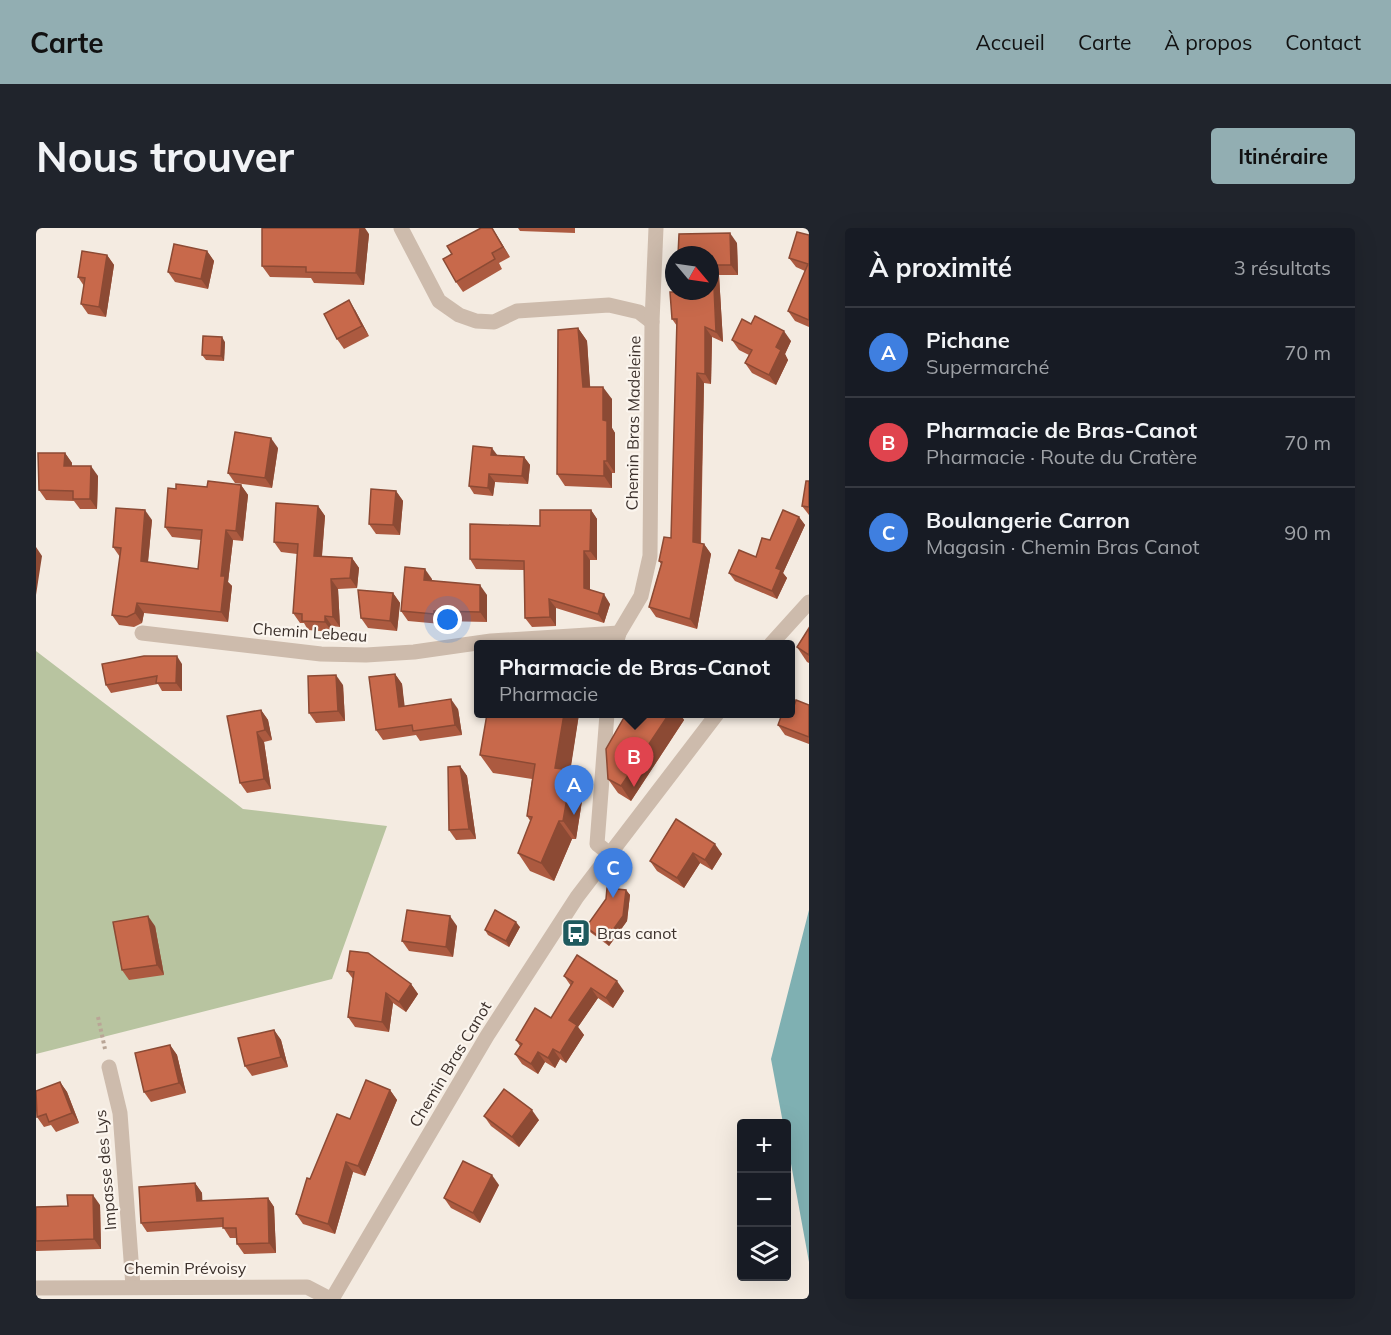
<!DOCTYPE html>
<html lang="fr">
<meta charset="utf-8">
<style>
body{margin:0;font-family:Mulish,sans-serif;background:#20242c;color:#f1f3f6}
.controls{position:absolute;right:18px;bottom:18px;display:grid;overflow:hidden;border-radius:6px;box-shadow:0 6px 24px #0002}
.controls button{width:54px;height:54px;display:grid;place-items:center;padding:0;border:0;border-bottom:2px solid #363941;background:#171b24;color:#f1f3f6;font:30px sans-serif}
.compass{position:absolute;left:629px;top:18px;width:54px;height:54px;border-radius:50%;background:#171b24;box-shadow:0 6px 24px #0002;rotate:119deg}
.you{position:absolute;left:412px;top:392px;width:21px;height:21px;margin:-15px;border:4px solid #fff;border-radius:50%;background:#1a73e8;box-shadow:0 0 0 9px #1a73e833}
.badge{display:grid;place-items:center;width:39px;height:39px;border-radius:50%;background:#92aeb2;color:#fff;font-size:20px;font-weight:700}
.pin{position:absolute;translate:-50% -50px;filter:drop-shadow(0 2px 3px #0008)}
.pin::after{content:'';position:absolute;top:32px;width:21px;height:18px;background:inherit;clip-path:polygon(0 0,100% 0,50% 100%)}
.popup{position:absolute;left:438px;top:412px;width:321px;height:78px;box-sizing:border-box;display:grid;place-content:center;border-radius:6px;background:#171b24;filter:drop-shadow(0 2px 4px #0005);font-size:20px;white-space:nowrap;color:#9ea1a6}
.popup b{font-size:22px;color:#f1f3f6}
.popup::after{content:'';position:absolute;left:50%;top:100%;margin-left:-12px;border:12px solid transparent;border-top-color:#171b24}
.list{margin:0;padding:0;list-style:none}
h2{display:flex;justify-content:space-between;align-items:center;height:78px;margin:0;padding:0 24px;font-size:26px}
h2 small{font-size:20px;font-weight:400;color:#9ea1a6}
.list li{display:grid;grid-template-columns:39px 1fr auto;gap:18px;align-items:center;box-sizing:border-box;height:90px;padding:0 24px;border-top:2px solid #363941}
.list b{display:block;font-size:22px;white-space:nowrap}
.list p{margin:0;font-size:20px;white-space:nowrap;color:#9ea1a6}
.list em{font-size:20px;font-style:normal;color:#9ea1a6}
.icon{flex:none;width:33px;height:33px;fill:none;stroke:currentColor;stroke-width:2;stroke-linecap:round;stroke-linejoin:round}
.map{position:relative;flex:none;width:773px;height:1071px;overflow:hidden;border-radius:6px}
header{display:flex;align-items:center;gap:36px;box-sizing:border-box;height:84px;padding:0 30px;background:#92aeb2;color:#111}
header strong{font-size:28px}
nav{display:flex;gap:33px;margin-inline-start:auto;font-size:21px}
.intro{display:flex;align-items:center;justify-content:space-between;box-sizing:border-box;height:144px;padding:0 36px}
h1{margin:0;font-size:42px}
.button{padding:15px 27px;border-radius:6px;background:#92aeb2;color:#111;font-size:21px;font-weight:700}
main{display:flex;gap:36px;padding:0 36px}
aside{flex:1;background:#171b24;border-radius:6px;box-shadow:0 6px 24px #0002}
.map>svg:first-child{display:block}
</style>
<header>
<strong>Carte</strong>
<nav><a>Accueil</a><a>Carte</a><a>À propos</a><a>Contact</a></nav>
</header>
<div class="intro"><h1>Nous trouver</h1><a class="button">Itinéraire</a></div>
<main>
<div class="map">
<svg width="773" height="1071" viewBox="0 0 773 1071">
<rect width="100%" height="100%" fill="#f4ebe1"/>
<polygon fill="#b8c4a0" points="0,423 207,581 351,598 296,751 0,826"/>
<polygon fill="#7fb0b2" points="773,682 773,1034 751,914 750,896 747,895 735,831"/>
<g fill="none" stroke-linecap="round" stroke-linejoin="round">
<polyline stroke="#b9a596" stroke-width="4" stroke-dasharray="3 3" stroke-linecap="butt" points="62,789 69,821"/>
<g stroke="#cdbbac" stroke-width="15">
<polyline points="365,0 403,73 423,87 440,93 458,94 481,83 573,77 603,84 616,94"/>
<polyline points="106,405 285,426 330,427 378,424 455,413 583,405"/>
<polyline points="580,416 583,405 605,368 614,328 616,94 620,0"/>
<polyline points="735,416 773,374"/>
<polyline points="571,486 561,616 574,626"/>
<polyline points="73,839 84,885 97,1058"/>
<polyline points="0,1060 271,1059 294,1071"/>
<polyline points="296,1071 451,808 541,669 681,486"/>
</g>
</g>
<g fill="#ac5a40">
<polygon points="456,0 474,29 463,35 466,41 427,64 420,54"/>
<polygon points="482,0 539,0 539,5 484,3"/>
<polygon points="333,6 328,57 278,55 275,50 234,49 226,38"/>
<polygon points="773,7 773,99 759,93 752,83 769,43 760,39 753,30"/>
<polygon points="701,15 702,47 683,47 687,114 676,109 675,156 668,155 665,316 668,316 675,326 661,401 620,389 613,379 625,336 623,333 635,310 641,98 636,91 641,64 674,27"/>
<polygon points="171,23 178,33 172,61 139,54 132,44"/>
<polygon points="71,27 78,37 70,89 52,86 45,76 48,58 42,49"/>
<polygon points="319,82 333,108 308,121 301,111"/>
<polygon points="715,96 755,113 749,126 752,132 740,157 716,145 709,135 713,127 703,122 696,112"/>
<polygon points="542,100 551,113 554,159 576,171 576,200 579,205 579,245 576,245 576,260 529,258 521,246"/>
<polygon points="189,114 188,133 170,132 166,127"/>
<polygon points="242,220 236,260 199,255 192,245"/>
<polygon points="29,225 36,235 36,238 62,248 61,281 44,281 38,273 10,272 3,262"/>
<polygon points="461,227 488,229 494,237 492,256 459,254 457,268 438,266 433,258"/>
<polygon points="773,253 773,287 766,278"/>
<polygon points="205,257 212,267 207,313 197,312 192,354 196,358 192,394 108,385 106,395 98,399 83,397 76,387 84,329 77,319 116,292 112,334 162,341 165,312 136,309 129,299 140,261"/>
<polygon points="360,263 367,273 364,307 340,306 333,296"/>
<polygon points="282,278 289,288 286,328 316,330 323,340 321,360 302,361 304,399 296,398 296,404 272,402 268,395 264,395 257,385 261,326 245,324 238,314"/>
<polygon points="555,282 561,291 561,332 554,332 554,362 574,376 568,395 520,380 520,398 496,399 489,390 488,342 440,341 434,331 504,298"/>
<polygon points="763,289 769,297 747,345 751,350 741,371 699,353 693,345 720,329 734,312"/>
<polygon points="396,351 396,353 451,367 451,394 405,393 405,396 372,393 365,383"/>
<polygon points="357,365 364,375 361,403 332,400 325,390"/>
<polygon points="773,400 773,435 771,434 761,419"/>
<polygon points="146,436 146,463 126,463 122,456 75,465 70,457"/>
<polygon points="359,446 366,456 368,478 422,481 426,507 384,513 380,507 347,512 340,502"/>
<polygon points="307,457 309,493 280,495 273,485"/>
<polygon points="773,477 773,516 749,507 742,497 758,478"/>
<polygon points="225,482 232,492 236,512 228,514 235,561 211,565 204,555"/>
<polygon points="451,486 543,486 534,542 536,542 548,560 540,611 536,611 518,653 494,643 482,625 495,594 491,588 496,551 457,545 444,527"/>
<polygon points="590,486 644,486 648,492 595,573 582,565 572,551"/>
<polygon points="424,538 431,548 440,611 420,612 413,602"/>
<polygon points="640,591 686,626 676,642 664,635 648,660 621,643 614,633"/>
<polygon points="590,662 594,667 591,693 573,718 554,704 550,699"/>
<polygon points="119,698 128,747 93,752 86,742"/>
<polygon points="421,698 417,729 373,723 366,713"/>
<polygon points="484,699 473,719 452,707 449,702"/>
<polygon points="311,743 375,756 382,766 370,784 357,775 353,804 319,799 312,789 317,751"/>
<polygon points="528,748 588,763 577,780 562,770 542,799 548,807 530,835 524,831 519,840 509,834 502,846 486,836 479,826 484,818 480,812 515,790 535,758"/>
<polygon points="238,802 245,812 252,839 216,848 209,838"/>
<polygon points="134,817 141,827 150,865 115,874 108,864"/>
<polygon points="24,854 31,864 43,895 20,904 15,897 8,899 1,889"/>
<polygon points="354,862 361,872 329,948 317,944 299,1006 267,996 260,986 274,951 314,891"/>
<polygon points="448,888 503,892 483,919 455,898"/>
<polygon points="159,955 166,965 166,973 232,970 238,979 240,1025 208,1026 201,1016 201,1010 194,1010 187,999 111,1004 105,995"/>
<polygon points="463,957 444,995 415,980 408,970"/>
<polygon points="64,977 65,1021 0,1023 0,979"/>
</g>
<g fill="#8c4a34">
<polygon points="324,0 329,0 333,6 328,57 320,45"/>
<polygon points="456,0 460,6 474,29 467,19"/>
<polygon points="694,5 701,15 702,47 695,37"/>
<polygon points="171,23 178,33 172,61 165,51"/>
<polygon points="71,27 78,37 70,89 63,79"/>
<polygon points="677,37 683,47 687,114 680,104"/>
<polygon points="313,72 319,82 333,108 326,98"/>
<polygon points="669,99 676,109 675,156 669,146"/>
<polygon points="542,100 551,113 555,171 547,159"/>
<polygon points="748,103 755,113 749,126 752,132 740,157 733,147 740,119"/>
<polygon points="186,109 189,114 188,133 185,128"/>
<polygon points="661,145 668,155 664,324 657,314"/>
<polygon points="567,159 576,171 576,200 579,205 579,245 571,233 567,192"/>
<polygon points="235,210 242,220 236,260 229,250"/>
<polygon points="456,220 462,228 455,227"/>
<polygon points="29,225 36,235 35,248 28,238"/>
<polygon points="488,229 494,237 492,256 486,248"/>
<polygon points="568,233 576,245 576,260 568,248"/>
<polygon points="55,238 62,248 61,281 54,271"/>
<polygon points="453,246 459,254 457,268 452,260"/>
<polygon points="205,257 212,267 207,313 200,303"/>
<polygon points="360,263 367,273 364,307 357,297"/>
<polygon points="282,278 289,288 285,338 278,328"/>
<polygon points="109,282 116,292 111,343 105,333"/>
<polygon points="555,282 561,291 561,332 554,323"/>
<polygon points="763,289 769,297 747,345 751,350 741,371 736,363 740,340"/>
<polygon points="190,302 197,312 192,354 196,358 192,394 185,384 185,348"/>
<polygon points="668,316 675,326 661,401 654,391"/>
<polygon points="0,319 6,328 0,367"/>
<polygon points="548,323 554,332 554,369 548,360"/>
<polygon points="316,330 323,340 321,360 314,350"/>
<polygon points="389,341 396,351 395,362 388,352"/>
<polygon points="295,351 302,361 304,399 297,389"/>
<polygon points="444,357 451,367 451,394 444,384"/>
<polygon points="357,365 364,375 361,403 354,393"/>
<polygon points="568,366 574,376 568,395 562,386"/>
<polygon points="513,371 520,380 520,398 514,389"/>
<polygon points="101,375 108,385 106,395 99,385"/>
<polygon points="398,383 405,393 405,396 398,386"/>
<polygon points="289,388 296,398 296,404 289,394"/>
<polygon points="141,428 146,436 146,463 140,455"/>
<polygon points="359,446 366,456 370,489 363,479"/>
<polygon points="300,447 307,457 309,493 302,483"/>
<polygon points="415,471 422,481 426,507 419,497"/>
<polygon points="225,482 232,492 236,512 229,502"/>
<polygon points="528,486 543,486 532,558 519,540"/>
<polygon points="633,486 644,486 648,492 595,573 585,558"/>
<polygon points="221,504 228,514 235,561 228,551"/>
<polygon points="424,538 431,548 440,611 433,601"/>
<polygon points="536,542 548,560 540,611 527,593"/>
<polygon points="523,593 536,611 518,653 505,635"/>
<polygon points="679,616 686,626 676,642 669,632"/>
<polygon points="657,625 664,635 648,660 641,650"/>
<polygon points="590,662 594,667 591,693 573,718 569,713"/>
<polygon points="112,688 119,698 128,747 121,737"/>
<polygon points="414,688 421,698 417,729 410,719"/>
<polygon points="480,694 484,699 473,719 470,713"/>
<polygon points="581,753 588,763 577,780 570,770"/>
<polygon points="375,756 382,766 370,784 363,774"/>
<polygon points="555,760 562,770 542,799 548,807 530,835 524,825 533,792"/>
<polygon points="350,765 357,775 353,804 346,794"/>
<polygon points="238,802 245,812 252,839 245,829"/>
<polygon points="134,817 141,827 150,865 143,855"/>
<polygon points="517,821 524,831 519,840 512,830"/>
<polygon points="502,824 509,834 502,846 495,836"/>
<polygon points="24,854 31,864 43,895 36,885"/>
<polygon points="354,862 361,872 329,948 322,938"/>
<polygon points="496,882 503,892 483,919 476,909"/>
<polygon points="310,934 317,944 299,1006 292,996"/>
<polygon points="456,947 463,957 444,995 437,985"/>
<polygon points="159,955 166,965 167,983 161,973"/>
<polygon points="57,967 64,977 65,1021 58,1011"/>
<polygon points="232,970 238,979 240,1025 233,1015"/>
</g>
<g fill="#c8694b" stroke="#8c4a34" stroke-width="1.5">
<polygon points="226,0 324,0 320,45 270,44 270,39 226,38"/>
<polygon points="445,0 456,0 467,19 456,25 459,31 420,54 407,31 416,26 411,18"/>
<polygon points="761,4 773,7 773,92 752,83 772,36 753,30"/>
<polygon points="694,5 695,37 677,37 680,104 669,99 669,146 661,145 657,314 668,316 654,391 613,379 626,334 623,333 628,309 635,310 641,91 636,91 634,64 641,64 641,63 674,63 674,27 642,27 643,6"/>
<polygon points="138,16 171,23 165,51 132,44"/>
<polygon points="46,23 71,27 63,79 45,76 49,50 42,49"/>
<polygon points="313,72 326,98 301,111 288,86"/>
<polygon points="719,88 748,103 740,119 745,122 733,147 709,135 716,122 696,112 706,91 715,96"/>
<polygon points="542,100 547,159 567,159 567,192 571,193 571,233 568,233 568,248 521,246 522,102"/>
<polygon points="167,108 186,109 185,128 166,127"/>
<polygon points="199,204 235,210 229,250 192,245"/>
<polygon points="437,218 456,220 455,227 488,229 486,248 453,246 452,260 433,258"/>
<polygon points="2,225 29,225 28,238 55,238 54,271 37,271 37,263 3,262"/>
<polygon points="172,253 205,257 200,303 190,302 185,348 189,348 185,384 101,375 99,385 91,389 76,387 85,320 77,319 80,280 109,282 105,333 162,341 166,302 129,299 132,260 140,261 140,256 171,259"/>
<polygon points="770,253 773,253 773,279 766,278"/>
<polygon points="335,261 360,263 357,297 333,296"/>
<polygon points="240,275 282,278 278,328 316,330 314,350 295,351 297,389 289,388 289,394 266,393 266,386 257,385 262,316 238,314"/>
<polygon points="504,282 555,282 554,323 548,323 548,360 568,366 562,386 513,371 514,389 489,390 488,333 434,331 434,296 504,298"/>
<polygon points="747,282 763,289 740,340 745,342 736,363 693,345 703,322 720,329 726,310 734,312"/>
<polygon points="369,339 389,341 388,352 444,357 444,384 398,383 398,386 365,383"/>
<polygon points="322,362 357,365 354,393 325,390"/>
<polygon points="773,400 773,427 761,419"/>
<polygon points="108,428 141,428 140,455 120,455 121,448 70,457 66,436"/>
<polygon points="359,446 363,479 415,471 419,497 377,503 376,497 340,502 333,449"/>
<polygon points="300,447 302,483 273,485 272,448"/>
<polygon points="760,472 773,477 773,509 742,497 746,486 754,486 754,476 758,478"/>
<polygon points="225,482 229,502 221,504 228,551 204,555 191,488"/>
<polygon points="451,486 528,486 519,540 536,542 527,593 523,593 505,635 482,625 496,589 491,588 499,536 444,527"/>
<polygon points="590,486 633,486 585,558 572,551 570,521"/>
<polygon points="424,538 433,601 413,602 412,539"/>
<polygon points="640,591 679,616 669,632 657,625 641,650 614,633"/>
<polygon points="571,660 590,662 587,688 569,713 550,699 570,671"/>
<polygon points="371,682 414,688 410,719 366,713"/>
<polygon points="459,682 480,694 470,713 449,702"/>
<polygon points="112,688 121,737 86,742 77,694"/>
<polygon points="314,723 332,725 375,756 363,774 350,765 346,794 312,789 318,744 311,743"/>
<polygon points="541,727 581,753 570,770 555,760 533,792 541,797 524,825 517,821 512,830 502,824 495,836 479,826 486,816 480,812 499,780 515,790 537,754 528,748"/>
<polygon points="238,802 245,829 209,838 202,810"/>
<polygon points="134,817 143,855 108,864 99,825"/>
<polygon points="330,852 354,862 322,938 310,934 292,996 260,986 271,950 274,951 301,886 314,891"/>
<polygon points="24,854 36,885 13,894 10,886 1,889 0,863"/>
<polygon points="468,861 496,882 476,909 448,888"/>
<polygon points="427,933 456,947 437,985 408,970"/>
<polygon points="159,955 161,973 232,970 233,1015 201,1016 200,1000 187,1000 187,990 105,995 103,959"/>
<polygon points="31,967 57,967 58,1011 0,1013 0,979 32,978"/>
</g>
<defs>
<g id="bus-square" transform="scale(1.5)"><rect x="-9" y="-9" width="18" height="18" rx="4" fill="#1f5a5e" stroke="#fbf5ee"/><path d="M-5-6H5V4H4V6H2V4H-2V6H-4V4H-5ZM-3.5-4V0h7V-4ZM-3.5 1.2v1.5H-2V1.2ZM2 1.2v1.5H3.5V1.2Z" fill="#fff"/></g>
</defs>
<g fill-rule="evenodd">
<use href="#bus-square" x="540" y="705"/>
</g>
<g text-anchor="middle" stroke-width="4.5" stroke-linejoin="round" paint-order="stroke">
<g font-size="16" fill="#3b302b" stroke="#fbf5ee">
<text transform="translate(597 195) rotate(-89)" y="6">Chemin Bras Madeleine</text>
<text transform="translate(274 404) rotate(4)" y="6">Chemin Lebeau</text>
<text transform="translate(414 836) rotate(-59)" y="6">Chemin Bras Canot</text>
<text transform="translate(69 942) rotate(-95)" y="6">Impasse des Lys</text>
<text x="149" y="1046">Chemin Prévoisy</text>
</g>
<g font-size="16" fill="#3b302b" stroke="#fbf5ee" text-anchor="start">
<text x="561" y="711">Bras canot</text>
</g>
</g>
</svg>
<div class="controls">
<button>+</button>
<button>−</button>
<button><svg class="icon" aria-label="layers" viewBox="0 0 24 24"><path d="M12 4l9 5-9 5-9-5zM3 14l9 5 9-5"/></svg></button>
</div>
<svg class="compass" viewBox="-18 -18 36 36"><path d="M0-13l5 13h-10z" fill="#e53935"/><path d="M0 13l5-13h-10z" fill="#9ea1a6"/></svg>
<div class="you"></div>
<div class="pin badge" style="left:538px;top:587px;background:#3f7fe0">A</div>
<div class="pin badge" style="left:598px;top:559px;background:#e0444e">B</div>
<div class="popup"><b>Pharmacie de Bras-Canot</b>Pharmacie</div>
<div class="pin badge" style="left:577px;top:670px;background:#3f7fe0">C</div>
</div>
<aside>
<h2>À proximité<small>3 résultats</small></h2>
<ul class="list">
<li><span class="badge" style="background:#3f7fe0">A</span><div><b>Pichane</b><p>Supermarché</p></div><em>70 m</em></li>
<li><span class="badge" style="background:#e0444e">B</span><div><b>Pharmacie de Bras-Canot</b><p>Pharmacie · Route du Cratère</p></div><em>70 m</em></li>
<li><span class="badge" style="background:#3f7fe0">C</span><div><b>Boulangerie Carron</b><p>Magasin · Chemin Bras Canot</p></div><em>90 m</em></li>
</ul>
</aside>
</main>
